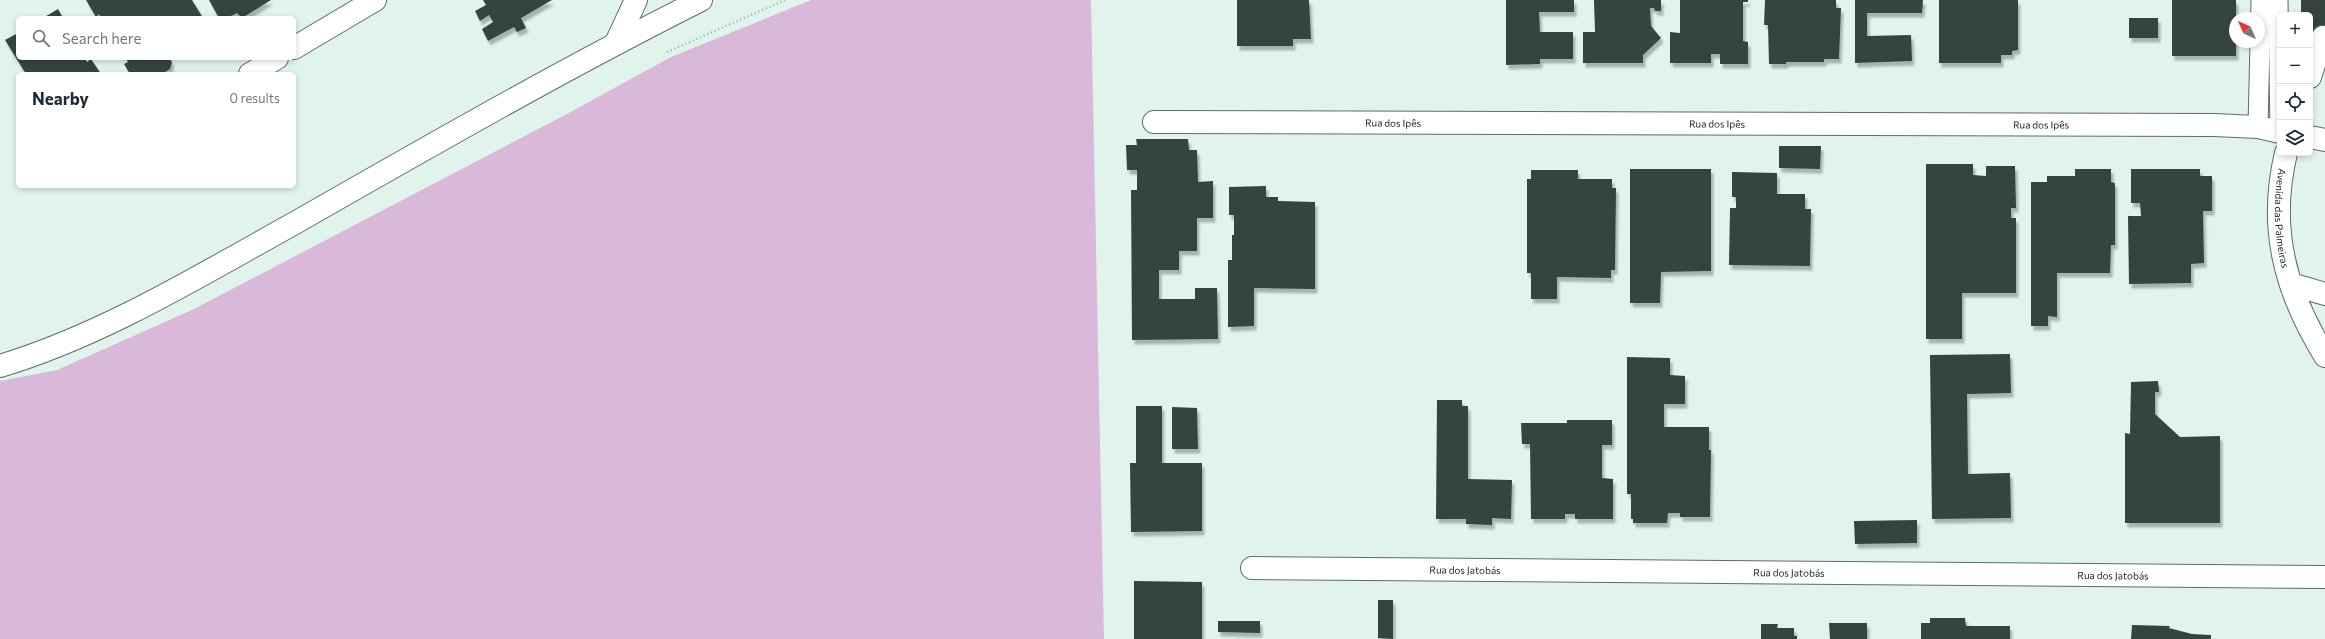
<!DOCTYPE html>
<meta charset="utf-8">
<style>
body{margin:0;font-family:Commissioner,sans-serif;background:#f2f2f3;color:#1f2937}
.controls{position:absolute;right:12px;top:12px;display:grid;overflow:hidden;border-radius:6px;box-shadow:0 2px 6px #0003}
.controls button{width:36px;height:36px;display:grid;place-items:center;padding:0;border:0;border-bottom:1px solid #e0e1e3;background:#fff;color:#1f2937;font:20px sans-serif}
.compass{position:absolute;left:2229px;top:12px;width:36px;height:36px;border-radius:50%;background:#fff;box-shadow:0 2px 6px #0003;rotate:315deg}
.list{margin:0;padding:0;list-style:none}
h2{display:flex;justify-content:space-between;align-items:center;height:52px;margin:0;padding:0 16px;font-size:17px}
h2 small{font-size:13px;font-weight:400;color:#747a83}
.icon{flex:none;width:22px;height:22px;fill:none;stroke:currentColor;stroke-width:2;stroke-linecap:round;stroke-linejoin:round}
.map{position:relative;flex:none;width:2325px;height:639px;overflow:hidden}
.search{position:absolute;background:#fff;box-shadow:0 2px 6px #0003;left:16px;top:16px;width:280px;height:44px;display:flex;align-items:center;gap:10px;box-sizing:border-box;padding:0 14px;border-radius:6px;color:#747a83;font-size:15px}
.panel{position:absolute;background:#fff;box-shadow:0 2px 6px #0003;left:16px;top:72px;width:280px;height:116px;border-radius:6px}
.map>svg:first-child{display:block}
</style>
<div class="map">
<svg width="2325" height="639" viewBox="0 0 2325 639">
<defs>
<filter id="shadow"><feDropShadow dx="2.5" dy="4.5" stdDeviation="1" flood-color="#0004"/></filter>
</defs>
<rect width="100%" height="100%" fill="#e1f4ec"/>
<polygon fill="#dab8d9" points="811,0 1091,0 1104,639 0,639 0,381 57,370 194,309 565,115 671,57"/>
<g fill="#35443e" filter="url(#shadow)">
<polygon points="86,0 192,0 203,18 101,18 99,14 96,17"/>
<polygon points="209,0 271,0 242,18 237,13 227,18 219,18"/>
<polygon points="483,0 552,0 521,18 526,28 517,32 514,27 488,41 482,29 493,22 489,15 480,21 475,11 486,5"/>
<polygon points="1237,0 1309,0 1311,39 1293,39 1293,46 1237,46"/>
<polygon points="1506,0 1574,0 1574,12 1539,12 1540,32 1573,32 1573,59 1540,59 1540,64 1506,65"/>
<polygon points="1594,0 1661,0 1661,11 1655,11 1654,8 1650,8 1651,26 1661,38 1643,55 1643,63 1583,63 1583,32 1595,32"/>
<polygon points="1680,0 1748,0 1748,2 1743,2 1743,41 1748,42 1748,64 1720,64 1720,54 1711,54 1711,63 1670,63 1670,32 1680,33"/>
<polygon points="1765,0 1836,0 1836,8 1841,8 1839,59 1824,59 1824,62 1786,62 1786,64 1769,64 1768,25 1764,25"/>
<polygon points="1855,0 1923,0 1922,13 1867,13 1867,36 1911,35 1912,61 1855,63"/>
<polygon points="1939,0 2018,0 2018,50 2012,51 2012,55 2001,55 2001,63 1939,63"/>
<rect x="2172" y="0" width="64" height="56"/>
<polygon points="2301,0 2325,0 2325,47 2310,47 2310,15 2301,15"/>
<polygon points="58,9 63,18 43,18"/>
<rect x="2129" y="18" width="29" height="20"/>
<polygon points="18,33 18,58 85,58 87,62 91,59 101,74 26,74 5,40"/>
<polygon points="125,58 169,58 172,62 170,69 162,74 130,74 124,64 128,62"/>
<polygon points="1136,139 1188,139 1189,150 1197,150 1198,182 1213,181 1213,218 1197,218 1197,251 1179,251 1179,270 1159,270 1159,299 1195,299 1195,288 1217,288 1218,339 1132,340 1131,190 1137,190 1137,170 1127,170 1126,145 1137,145"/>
<polygon points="1779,146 1821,146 1820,169 1779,168"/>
<polygon points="1926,164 1973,164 1973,175 1986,176 1986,166 2015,166 2016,208 2011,208 2011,218 2016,218 2016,293 1962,293 1962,339 1926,339"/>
<polygon points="1630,169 1711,169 1711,271 1661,272 1660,303 1630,303"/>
<polygon points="2075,169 2111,169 2111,182 2115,183 2115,245 2111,245 2110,273 2057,273 2057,317 2048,316 2048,326 2031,326 2031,182 2047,182 2047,176 2075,176"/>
<polygon points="2131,169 2200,169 2200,176 2212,176 2212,211 2203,211 2204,263 2191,264 2191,283 2129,284 2128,216 2141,216 2140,203 2131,203"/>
<polygon points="1531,170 1578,170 1578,179 1612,179 1612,188 1616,188 1615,270 1611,270 1611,278 1557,277 1557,299 1531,299 1531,273 1527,273 1527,179 1531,179"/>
<polygon points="1732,172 1777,173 1777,194 1805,194 1805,209 1811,209 1810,266 1729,265 1730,208 1736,208 1736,197 1732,197"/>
<polygon points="1266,186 1266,197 1278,197 1278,201 1315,202 1315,289 1254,288 1254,326 1228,327 1228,260 1232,260 1232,235 1234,235 1234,215 1229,215 1229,187"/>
<polygon points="2010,354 2011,393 1967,394 1968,474 2010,473 2011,518 1932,519 1930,355"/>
<polygon points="1627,357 1670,358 1670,375 1685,376 1685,404 1664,404 1664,427 1709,427 1709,450 1711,450 1710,517 1680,517 1680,513 1668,513 1667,523 1633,523 1633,519 1631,519 1631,494 1627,494"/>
<polygon points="2158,381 2159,392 2155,392 2155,414 2180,437 2220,436 2220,523 2125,523 2125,433 2130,434 2131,382"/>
<polygon points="1437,400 1462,400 1462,406 1468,406 1468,479 1512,480 1511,519 1492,518 1492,525 1466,524 1466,519 1436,519"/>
<polygon points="1136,406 1162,406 1162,463 1202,463 1202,531 1131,532 1130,463 1136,463"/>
<polygon points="1172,407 1197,408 1198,449 1172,449"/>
<polygon points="1567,420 1612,420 1612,445 1602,445 1602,478 1613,479 1613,519 1575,519 1575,514 1565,514 1565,519 1531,519 1530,444 1522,444 1521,423 1567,423"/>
<polygon points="1917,520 1917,543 1855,544 1854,521"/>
<polygon points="1134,581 1202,582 1202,639 1134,639"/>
<polygon points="1378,600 1393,600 1393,639 1378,638"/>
<polygon points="1930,618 1965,618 1966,626 2010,626 2010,639 1921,639 1921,623 1930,623"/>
<polygon points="1218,621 1260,621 1260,633 1218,632"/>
<polygon points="1829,623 1867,623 1867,639 1830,639"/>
<polygon points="1761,624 1778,624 1777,628 1794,628 1794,636 1797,636 1797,639 1761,639"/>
<polygon points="2132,625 2170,626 2169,628 2192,634 2211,635 2211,639 2131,639"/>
</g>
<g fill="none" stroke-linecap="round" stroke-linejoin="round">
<g stroke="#5d6d66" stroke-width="21">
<g id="lane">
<polyline points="2278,0 2280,131"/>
<polyline points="2258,127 2261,0"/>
</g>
</g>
<g stroke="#5d6d66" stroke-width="24">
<g id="street">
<polyline points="294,48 375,0"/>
<polyline points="250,74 277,58"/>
<polyline points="2310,77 2323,37"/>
<path id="s1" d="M1154,122l1060,3 44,2 22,5"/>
<polyline points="2310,137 2325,140"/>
<path id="s2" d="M2286,153c-18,75 -1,138 39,203"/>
<polyline points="2291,284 2325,294"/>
<path id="s3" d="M1252,568l1073,9"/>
</g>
</g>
<g stroke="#5d6d66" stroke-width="24">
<g id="secondary">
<polyline points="616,43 636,0"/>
<path d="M0,366c103,-31 199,-90 293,-142 135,-77 269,-154 408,-224"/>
</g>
</g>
<polyline stroke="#9caba5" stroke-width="2.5" stroke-dasharray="1 3" stroke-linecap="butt" points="667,52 785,0"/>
<use href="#lane" stroke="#fff" stroke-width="19"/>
<use href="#street" stroke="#fff" stroke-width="22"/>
<use href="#secondary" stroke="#fff" stroke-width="22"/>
</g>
<g text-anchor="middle" stroke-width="4" stroke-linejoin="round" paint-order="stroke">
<g font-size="10" fill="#1a211e" stroke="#fff">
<text dy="4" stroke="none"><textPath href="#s1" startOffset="239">Rua dos Ipês</textPath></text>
<text dy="4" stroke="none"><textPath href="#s1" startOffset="563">Rua dos Ipês</textPath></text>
<text dy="4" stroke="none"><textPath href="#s1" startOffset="887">Rua dos Ipês</textPath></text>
<text dy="4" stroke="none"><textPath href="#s2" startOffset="66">Avenida das Palmeiras</textPath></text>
<text dy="4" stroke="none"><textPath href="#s3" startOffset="213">Rua dos Jatobás</textPath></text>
<text dy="4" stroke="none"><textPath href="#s3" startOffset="537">Rua dos Jatobás</textPath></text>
<text dy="4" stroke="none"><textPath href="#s3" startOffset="861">Rua dos Jatobás</textPath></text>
</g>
</g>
</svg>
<div class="controls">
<button>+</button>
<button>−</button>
<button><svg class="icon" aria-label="locate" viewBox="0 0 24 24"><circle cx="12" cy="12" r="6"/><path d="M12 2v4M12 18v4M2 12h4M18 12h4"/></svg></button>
<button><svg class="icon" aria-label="layers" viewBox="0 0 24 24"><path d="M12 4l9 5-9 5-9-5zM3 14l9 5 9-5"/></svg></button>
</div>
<svg class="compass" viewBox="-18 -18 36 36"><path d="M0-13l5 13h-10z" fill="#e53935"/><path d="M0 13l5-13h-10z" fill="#747a83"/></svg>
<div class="search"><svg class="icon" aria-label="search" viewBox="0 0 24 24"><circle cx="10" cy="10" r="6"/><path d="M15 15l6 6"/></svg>Search here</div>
<section class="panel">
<h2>Nearby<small>0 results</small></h2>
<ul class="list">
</ul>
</section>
</div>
